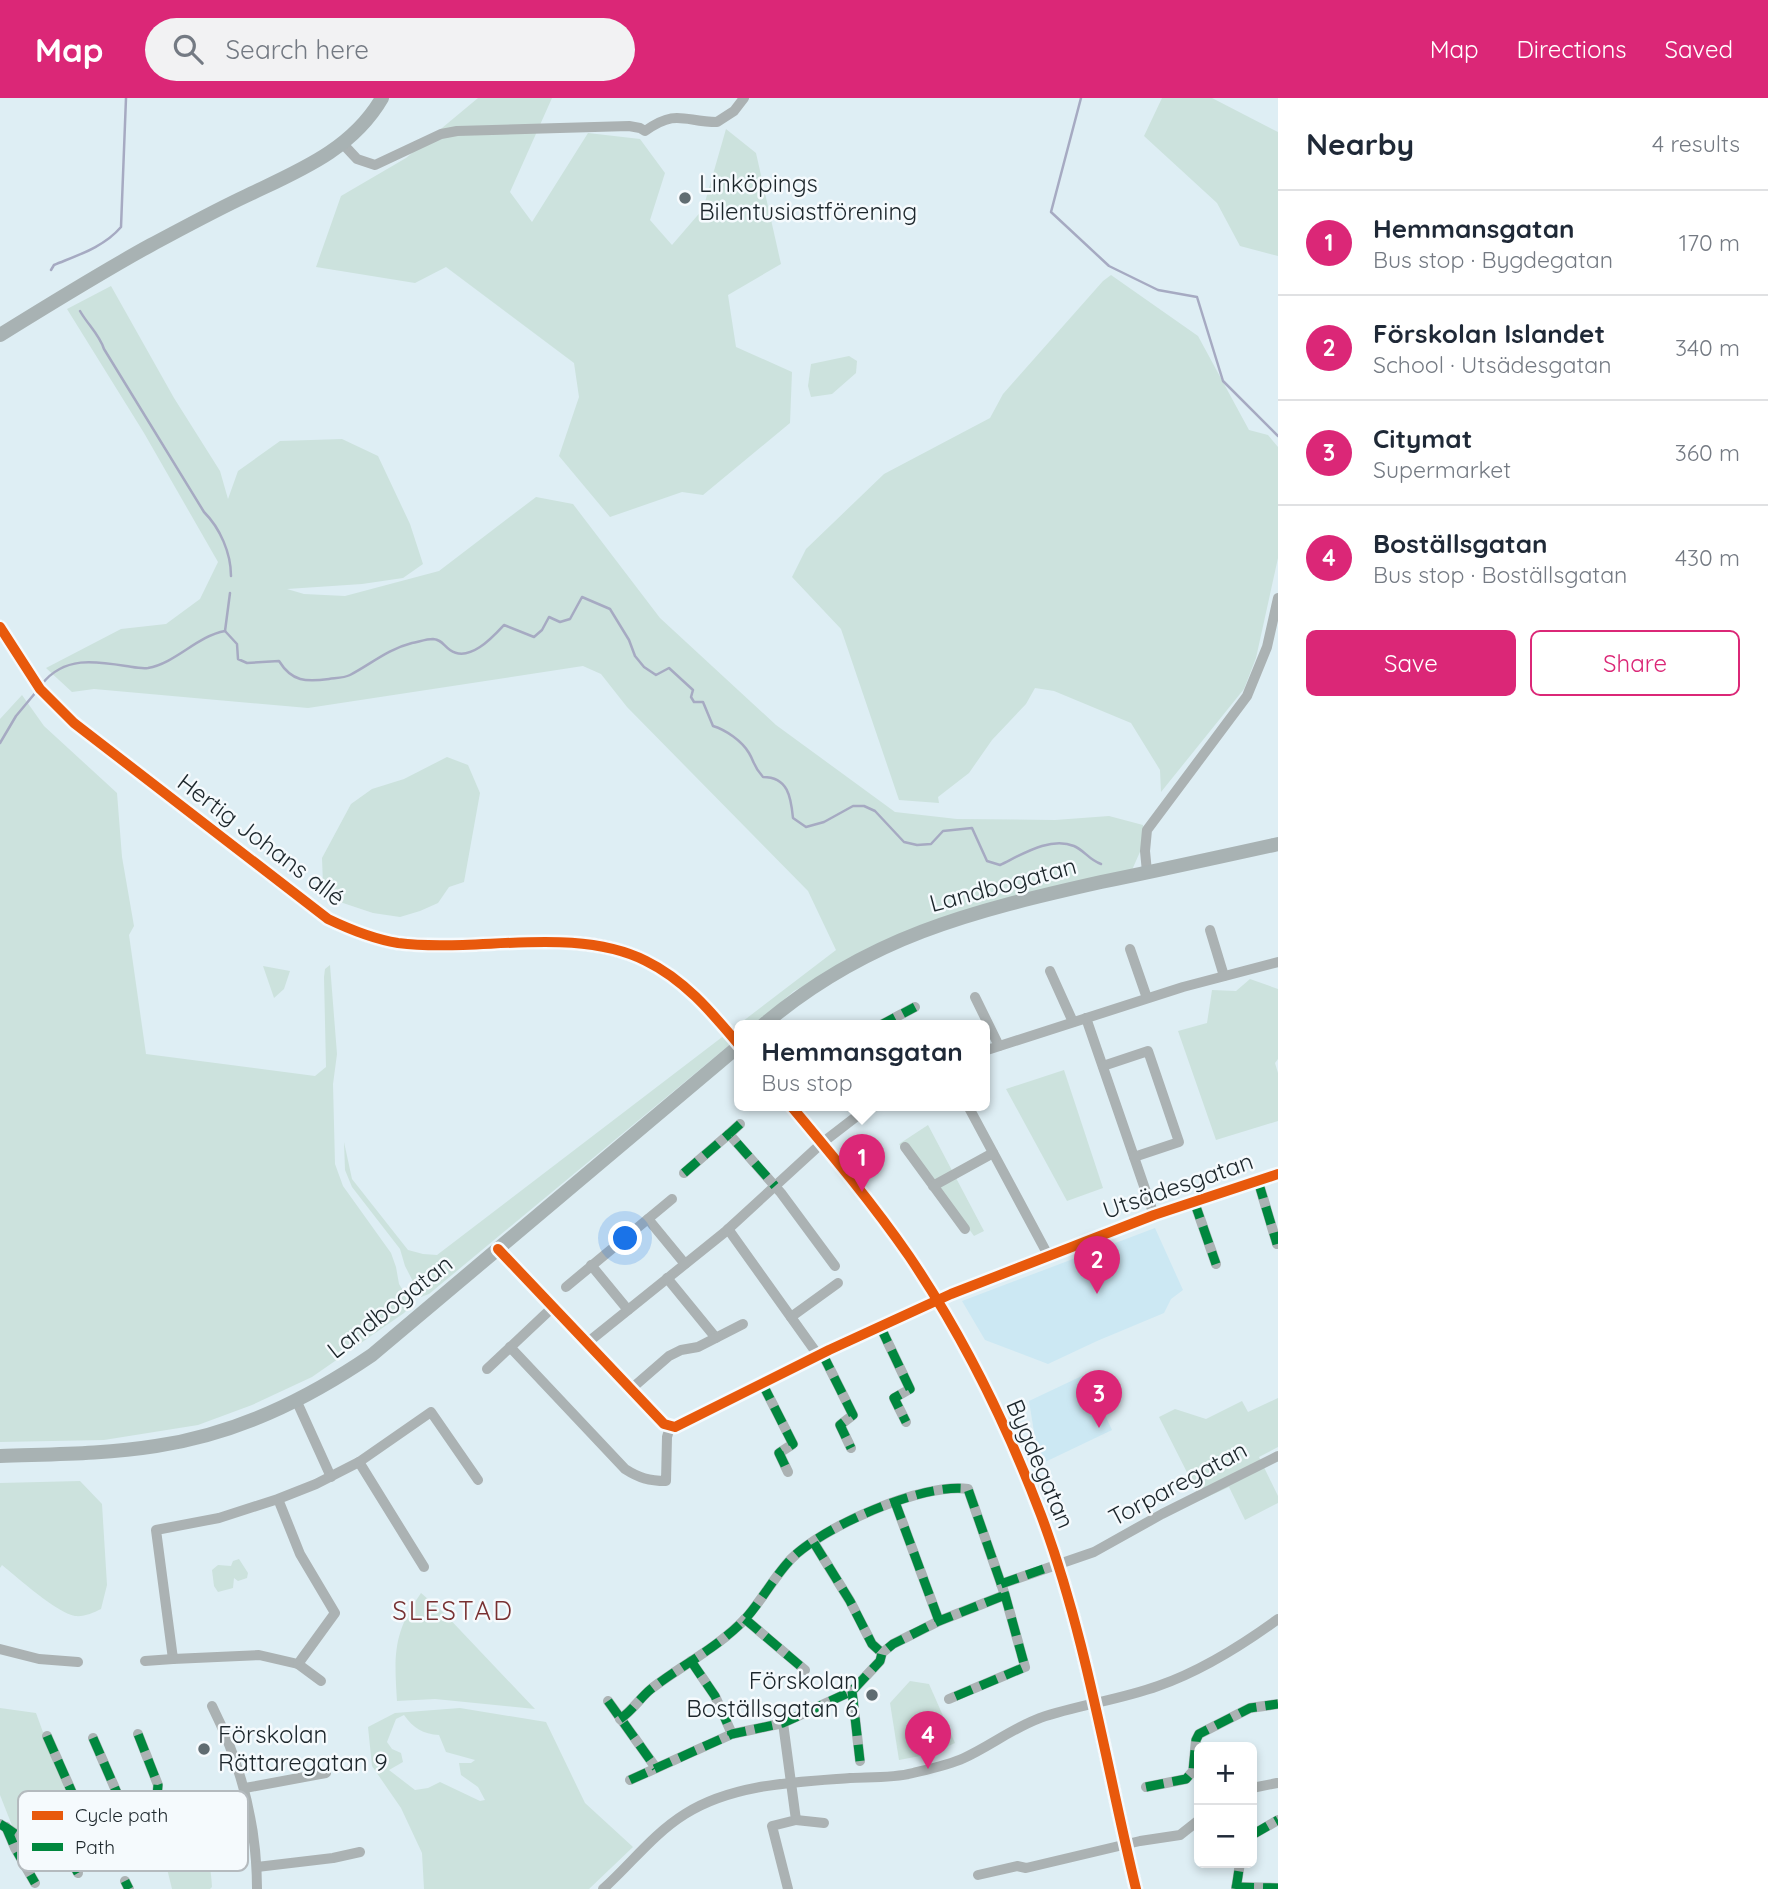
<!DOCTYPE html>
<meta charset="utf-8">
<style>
body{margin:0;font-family:Quicksand,sans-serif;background:#f2f2f3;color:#1f2937}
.controls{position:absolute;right:21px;bottom:21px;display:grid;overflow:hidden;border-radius:10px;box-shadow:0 4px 10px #0003}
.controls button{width:63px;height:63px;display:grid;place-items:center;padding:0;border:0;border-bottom:2px solid #e0e1e3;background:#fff;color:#1f2937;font:35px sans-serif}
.you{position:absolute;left:626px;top:1141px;width:24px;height:24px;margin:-18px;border:5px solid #fff;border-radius:50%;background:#1a73e8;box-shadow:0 0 0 10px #1a73e833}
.badge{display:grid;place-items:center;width:46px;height:46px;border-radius:50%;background:#db2777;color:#fff;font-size:23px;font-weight:700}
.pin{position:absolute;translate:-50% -58px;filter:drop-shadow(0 2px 4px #0008)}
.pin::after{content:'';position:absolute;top:37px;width:24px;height:21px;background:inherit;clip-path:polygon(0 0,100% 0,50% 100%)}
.popup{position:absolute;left:734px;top:922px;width:256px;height:91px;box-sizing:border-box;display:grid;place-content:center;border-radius:10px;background:#fff;filter:drop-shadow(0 2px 5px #0005);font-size:23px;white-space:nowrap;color:#747a83}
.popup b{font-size:26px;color:#1f2937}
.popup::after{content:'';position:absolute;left:50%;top:100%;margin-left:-14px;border:14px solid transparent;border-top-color:#fff}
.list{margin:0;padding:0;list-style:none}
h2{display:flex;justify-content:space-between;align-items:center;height:91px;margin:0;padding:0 28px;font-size:30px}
h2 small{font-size:23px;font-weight:400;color:#747a83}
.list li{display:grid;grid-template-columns:46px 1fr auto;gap:21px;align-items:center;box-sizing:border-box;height:105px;padding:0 28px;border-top:2px solid #e0e1e3}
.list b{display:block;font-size:26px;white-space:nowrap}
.list p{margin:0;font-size:23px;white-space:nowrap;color:#747a83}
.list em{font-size:23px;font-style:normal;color:#747a83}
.actions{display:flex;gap:14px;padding:21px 28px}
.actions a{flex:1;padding:16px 0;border:2px solid #db2777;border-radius:10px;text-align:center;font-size:24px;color:#db2777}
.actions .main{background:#db2777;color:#fff}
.icon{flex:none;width:38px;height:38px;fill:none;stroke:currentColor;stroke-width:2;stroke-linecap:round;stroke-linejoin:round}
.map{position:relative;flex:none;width:1278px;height:1791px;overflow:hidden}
header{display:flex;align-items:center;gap:42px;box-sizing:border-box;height:98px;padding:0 35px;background:#db2777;color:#fff}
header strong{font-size:33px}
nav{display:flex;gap:38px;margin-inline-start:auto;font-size:24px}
.search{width:490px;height:63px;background:#f2f2f3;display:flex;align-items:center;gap:18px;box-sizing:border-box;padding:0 24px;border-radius:38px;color:#747a83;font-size:26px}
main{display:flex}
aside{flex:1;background:#fff}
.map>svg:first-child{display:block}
</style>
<header>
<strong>Map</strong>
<div class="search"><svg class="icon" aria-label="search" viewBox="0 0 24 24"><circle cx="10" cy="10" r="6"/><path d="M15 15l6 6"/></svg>Search here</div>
<nav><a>Map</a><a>Directions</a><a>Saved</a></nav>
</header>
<main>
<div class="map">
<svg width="1278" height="1791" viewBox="0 0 1278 1791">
<rect width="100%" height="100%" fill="#deeef4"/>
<g fill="#cce8f3">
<polygon points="1155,1130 1183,1192 1171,1201 1164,1215 1097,1243 1048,1266 985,1242 962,1203"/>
<polygon points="1086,1276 1112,1332 1045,1364 1035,1340 1029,1303"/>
</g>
<g fill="#cce2dd" fill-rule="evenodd">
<polygon points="478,0 552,0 510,94 532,124 588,35 640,41 665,75 650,122 672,147 703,111 726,31 756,55 781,166 728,197 736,249 792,274 790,325 703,397 682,394 610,419 559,358 579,299 574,265 446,169 415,185 316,169 341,98 406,60"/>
<polygon points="1162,0 1212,0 1278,34 1278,158 1240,148 1217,105 1144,38"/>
<polygon points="1111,177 1198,238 1249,332 1268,337 1278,349 1278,460 1256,560 1244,591 1161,694 1160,672 1131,625 1054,593 1035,590 1026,606 992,642 969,675 938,699 939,705 899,702 841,531 792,479 806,451 884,376 990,320 1003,296 1103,183"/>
<polygon points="111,188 174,300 220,373 228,401 238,373 280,343 342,341 378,358 410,426 423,466 403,480 362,486 287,491 304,496 345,498 439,473 536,399 573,406 660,520 776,627 895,714 957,721 1055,722 1109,718 1143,727 1143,747 1132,772 866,854 794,893 753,928 740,928 739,939 429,1196 421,1199 405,1168 400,1151 352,1089 345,1072 344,1044 352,1081 408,1152 423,1156 437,1157 836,852 808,793 627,609 601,576 583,568 308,610 94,591 72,594 46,570 121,531 166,526 200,501 218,464 144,335 67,211"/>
<polygon points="849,258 857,263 856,275 832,296 811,299 808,288 811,266"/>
<polygon points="22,597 44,628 117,695 122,759 134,828 129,837 146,956 315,978 326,969 324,879 325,871 330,867 337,956 333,986 335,1066 343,1088 391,1155 396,1169 399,1186 412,1207 404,1215 312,1279 252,1307 198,1327 104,1342 0,1344 0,621"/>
<polygon points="447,659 468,667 480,695 464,784 449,789 438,805 420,813 400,819 373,815 337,803 323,786 322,760 351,706 372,691 404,681"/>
<polygon points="263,868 290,873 284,891 274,900"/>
<polygon points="1250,881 1278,891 1278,961 1275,965 1278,975 1278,1023 1216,1042 1178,933 1207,925 1212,892 1236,893"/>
<polygon points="1064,972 1103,1090 1067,1103 1006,991"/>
<polygon points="928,1027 984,1133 974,1138 907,1045 901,1049 899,1046"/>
<polygon points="1278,1300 1278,1349 1259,1359 1278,1398 1278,1405 1245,1422 1229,1389 1201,1402 1159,1319 1175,1311 1206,1321 1242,1303 1248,1314"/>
<path d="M80,1383l22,23 5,81 -6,24c-8,4 -17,8 -26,7 -18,-3 -57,-38 -73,-51l-2,3v-85z"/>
<polygon points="239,1461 248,1475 247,1480 238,1483 234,1480 233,1490 218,1494 214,1488 212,1472 218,1467 231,1468 233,1463"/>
<path d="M421,1495l22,19 92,97 -100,-10 -38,2c-3,-47 -4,-68 24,-108z"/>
<polygon points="910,1583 929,1586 955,1645 931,1656 899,1662 890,1605"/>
<polygon points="0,1610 36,1615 55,1667 72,1700 57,1698 45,1734 26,1736 13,1730 0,1697"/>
<path d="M460,1610l86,14 39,81 48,44 -44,42h-165l-2,-36 -21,-45 -29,-42 -4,-39 27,-14zM404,1617c9,13 19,19 35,20l7,17 29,8 -4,3h-12l2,12 17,12 7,13 -5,1 -40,-19 -12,6 -13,2 -26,-20 14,-8 -2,-9 -9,-4 -5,-7 9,-23z"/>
<path d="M175,1740l6,11c27,-4 30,16 31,38l-2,2h-38l-11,-45z"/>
</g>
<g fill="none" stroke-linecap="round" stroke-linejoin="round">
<g stroke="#a6aac2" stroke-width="2.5">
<polyline points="1081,0 1051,114 1109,168 1158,192 1197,199 1223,283 1278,338"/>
<path d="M51,172l3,-5c24,-10 50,-18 67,-38l5,-129"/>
<path d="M80,213c8,14 19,23 24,38l100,163c16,16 27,41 27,64"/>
<polyline points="225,533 230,495"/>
<path d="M42,586c22,-28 53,-23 84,-18 7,1 15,3 22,2 28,-5 49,-32 77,-37l12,13 1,15 9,4 32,-2c13,21 27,21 50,18 7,-1 15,-1 21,-4 21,-11 38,-26 62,-32 6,-1 14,-4 21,-4 9,1 10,6 17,11 19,13 42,-12 54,-25l30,12 8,-7 7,-13 11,5 10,-3 12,-22 28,12 19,31 6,16 9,11 12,8 13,-7 24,22 -2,7 3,5h9l10,24c13,4 29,15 36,27 6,10 4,13 14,24 25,0 28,20 30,41l13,9 18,-5 29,-16h11l11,5 29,31 13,3 14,-1 12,-13 29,-3 15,33 13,4c21,-10 50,-29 74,-19 10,4 15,14 27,18"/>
<polyline points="0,645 16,618 36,594"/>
</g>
<g stroke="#abb2b3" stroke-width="10">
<path d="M343,46l14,15 18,6 66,-31 16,-3 172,-5 11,2 5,3c32,-23 39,-9 72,-9l17,-11 10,-13"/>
<polyline points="1147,774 1145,753 1147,732 1247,598 1267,549 1278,500"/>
<polyline points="1210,832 1224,878"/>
<polyline points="1130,851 1147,900"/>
<polyline points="1050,873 1073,924"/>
<polyline points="975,899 999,948"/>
<polyline points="1086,920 1154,1117"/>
<polyline points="879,928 915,909"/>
<polyline points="984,953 1183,889 1278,864"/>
<polyline points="1103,968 1148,953 1179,1044 1134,1059"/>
<polyline points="968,1008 1048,1157"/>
<polyline points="740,1026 729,1036 781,1095 835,1168"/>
<polyline points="905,1049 965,1131"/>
<polyline points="684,1075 729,1036"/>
<polyline points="1258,1083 1277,1146"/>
<polyline points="933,1088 993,1055"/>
<polyline points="1194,1103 1216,1166"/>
<polyline points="648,1121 685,1166"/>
<polyline points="728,1131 818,1257"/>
<polyline points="498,1151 664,1326 675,1329 829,1252 951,1196 1154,1117 1278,1076"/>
<polyline points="591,1167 628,1212"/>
<polyline points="667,1180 716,1240"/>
<polyline points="566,1189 672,1101"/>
<polyline points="791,1219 838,1185"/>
<polyline points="880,1228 910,1291 894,1300 906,1324"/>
<polyline points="587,1245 725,1134 822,1045 870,1008"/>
<path d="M510,1249l115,122c14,9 24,12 41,12l1,-44 3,-10"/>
<polyline points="822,1255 853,1317 840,1327 851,1350"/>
<polyline points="487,1271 553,1209"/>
<polyline points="762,1285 793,1346 779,1355 788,1374"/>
<polyline points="631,1291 669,1258 681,1252 698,1249 743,1226"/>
<polyline points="297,1304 331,1379"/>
<polyline points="359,1364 424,1469"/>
<polyline points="278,1401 219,1420 156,1432 173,1561 259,1557 298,1566 335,1515 300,1456 278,1401 316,1386 359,1364 431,1314 478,1382"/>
<polyline points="895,1404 939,1523"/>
<polyline points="814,1445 850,1503 872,1546 882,1555"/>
<polyline points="1001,1486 1094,1454 1162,1416 1278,1358"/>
<polyline points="745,1521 805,1572"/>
<polyline points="0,1551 39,1561 78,1564"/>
<polyline points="145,1563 173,1561"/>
<polyline points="691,1563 715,1598 732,1636"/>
<polyline points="298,1566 321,1583"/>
<polyline points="852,1593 860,1663"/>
<polyline points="608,1603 656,1670"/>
<path d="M212,1608c29,58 45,119 45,183"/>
<path d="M620,1621c12,-8 20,-21 31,-30 31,-24 68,-42 95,-71 16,-18 28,-41 45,-59 31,-32 133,-77 177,-70l37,106 20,72 -76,32"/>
<polyline points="783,1625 796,1722 772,1728 788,1791"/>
<polyline points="47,1638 86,1726"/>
<polyline points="93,1640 124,1711"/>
<polyline points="630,1682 732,1636 783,1625 852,1593 880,1563 882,1555 893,1546 939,1523 1005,1497"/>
<polyline points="1146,1689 1186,1681 1193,1673 1196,1642 1199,1636 1250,1610 1278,1606"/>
<polyline points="245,1690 326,1675"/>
<polyline points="1252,1690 1277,1685"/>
<polyline points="157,1698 174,1737"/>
<polyline points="796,1722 824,1725"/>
<polyline points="97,1723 119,1761"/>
<path d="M0,1726c8,4 15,11 23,14 26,8 106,-31 134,-42l1,-11 -20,-51"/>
<polyline points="6,1729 15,1750 35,1785"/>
<polyline points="57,1737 78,1775"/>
<polyline points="1252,1737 1278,1722"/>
<polyline points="257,1769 333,1760 360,1754"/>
<polyline points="978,1777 1017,1768 1026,1770 1140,1743 1180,1737 1199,1722"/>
<polyline points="125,1783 129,1791"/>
<polyline points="1236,1789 1278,1790"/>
<path d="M603,1791c28,-25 50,-55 82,-75 47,-30 110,-32 165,-36 21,-1 43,0 63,-5 17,-4 36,-8 51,-15 26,-12 49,-30 76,-40 38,-13 79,-18 118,-32 43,-15 83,-40 120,-67"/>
<polyline points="1236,1791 1240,1765"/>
</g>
<g stroke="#a8b2b3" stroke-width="14">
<path d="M0,237c50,-31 100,-62 151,-90 32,-17 63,-34 95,-49 52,-25 106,-46 136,-98"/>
<path d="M0,529l40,62 34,34 254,196c23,11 45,20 70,24 78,10 176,-18 248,18 39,19 66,52 94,85"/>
<path d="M762,928c104,-89 210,-115 339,-144 59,-12 118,-25 177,-38"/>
<path d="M791,1008c41,49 82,98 118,150 54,80 98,169 132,259 45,120 65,250 95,374"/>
<path d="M0,1358c52,-2 105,-2 156,-10 80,-12 150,-46 216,-91l368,-310"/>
</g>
<g stroke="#00873e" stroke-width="9" stroke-dasharray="18 9" stroke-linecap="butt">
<polyline points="879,928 915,909"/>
<polyline points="740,1026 729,1036 775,1088"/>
<polyline points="684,1075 729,1036"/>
<polyline points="1258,1083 1277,1146"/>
<polyline points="1194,1103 1216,1166"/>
<polyline points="880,1228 910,1291 894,1300 906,1324"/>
<polyline points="822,1255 853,1317 840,1327 851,1350"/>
<polyline points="762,1285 793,1346 779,1355 788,1374"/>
<polyline points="895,1404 939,1523"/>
<polyline points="814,1445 850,1503 872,1546 882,1555"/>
<polyline points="1001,1486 1058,1466"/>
<polyline points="745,1521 805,1572"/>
<polyline points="691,1563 715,1598 732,1636"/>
<polyline points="852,1593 860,1663"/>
<polyline points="608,1603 656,1670"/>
<path d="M620,1621c12,-8 20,-21 31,-30 31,-24 68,-42 95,-71 16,-18 28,-41 45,-59 31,-32 133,-77 177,-70l37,106 20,72 -76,32"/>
<polyline points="47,1638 86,1726"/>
<polyline points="93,1640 124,1711"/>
<polyline points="630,1682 732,1636 783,1625 852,1593 880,1563 882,1555 893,1546 939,1523 1005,1497"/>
<polyline points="1146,1689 1186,1681 1193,1673 1196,1642 1199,1636 1250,1610 1278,1606"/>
<polyline points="157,1698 174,1737"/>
<polyline points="97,1723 119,1761"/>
<path d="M0,1726c8,4 15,11 23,14 26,8 106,-31 134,-42l1,-11 -20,-51"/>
<polyline points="6,1729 15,1750 35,1785"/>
<polyline points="57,1737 78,1775"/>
<polyline points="1252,1737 1278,1722"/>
<polyline points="125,1783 129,1791"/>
<polyline points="1236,1789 1278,1790"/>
<polyline points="1236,1791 1240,1765"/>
</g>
<g stroke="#f5fafd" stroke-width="15">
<g id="cycleway">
<path d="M0,529l40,62 34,34 254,196c23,11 45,20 70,24 78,10 176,-18 248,18 39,19 66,52 94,85"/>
<path d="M791,1008c41,49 82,98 118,150 54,80 98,169 132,259 45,120 65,250 95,374"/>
<polyline points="498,1151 664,1326 675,1329 829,1252 951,1196 1154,1117 1278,1076"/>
</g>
</g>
<use href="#cycleway" stroke="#e8590c" stroke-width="10"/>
</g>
<g fill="#606c71" stroke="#f5fafd" stroke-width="2.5">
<circle cx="685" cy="100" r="7"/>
<circle cx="872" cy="1597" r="7"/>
<circle cx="204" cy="1651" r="7"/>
</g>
<g text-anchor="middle" stroke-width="5" stroke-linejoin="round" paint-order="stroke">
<g font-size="24" fill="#1c262b" stroke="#f5fafd" text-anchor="start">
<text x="699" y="94">Linköpings<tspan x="699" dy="28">Bilentusiastförening</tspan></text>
<text x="858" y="1591" text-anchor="end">Förskolan<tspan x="858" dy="28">Boställsgatan 6</tspan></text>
<text x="218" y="1645">Förskolan<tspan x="218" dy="28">Rättaregatan 9</tspan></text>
</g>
<g font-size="24" fill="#1c262b" stroke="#f5fafd">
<text transform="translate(261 742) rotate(37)" y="8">Hertig Johans allé</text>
<text transform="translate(1003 787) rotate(-15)" y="8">Landbogatan</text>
<text transform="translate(1178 1088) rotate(-19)" y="8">Utsädesgatan</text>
<text transform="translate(390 1209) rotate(-38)" y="8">Landbogatan</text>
<text transform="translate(1040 1366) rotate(67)" y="8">Bygdegatan</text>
<text transform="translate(1178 1386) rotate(-28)" y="8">Torparegatan</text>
</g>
<g font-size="26" letter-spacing="2" fill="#783132" stroke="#f5fafd">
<text x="453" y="1522">SLESTAD</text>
</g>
</g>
<rect x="18" y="1693" width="230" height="80" rx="10" fill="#f5fafd" stroke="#b4babe" stroke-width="2"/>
<rect x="32" y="1713" width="31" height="9" fill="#e8590c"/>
<rect x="32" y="1745" width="31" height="8" fill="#00873e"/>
<g font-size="19" fill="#1c262b">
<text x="75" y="1724">Cycle path</text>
<text x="75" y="1756">Path</text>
</g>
</svg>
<div class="controls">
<button>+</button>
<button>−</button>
</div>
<div class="you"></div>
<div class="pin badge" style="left:862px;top:1094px">1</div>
<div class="popup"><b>Hemmansgatan</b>Bus stop</div>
<div class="pin badge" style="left:1097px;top:1196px">2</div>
<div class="pin badge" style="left:1099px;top:1330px">3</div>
<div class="pin badge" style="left:928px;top:1671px">4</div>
</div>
<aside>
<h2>Nearby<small>4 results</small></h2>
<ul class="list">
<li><span class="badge">1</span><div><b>Hemmansgatan</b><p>Bus stop · Bygdegatan</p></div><em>170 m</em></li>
<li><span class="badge">2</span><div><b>Förskolan Islandet</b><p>School · Utsädesgatan</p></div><em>340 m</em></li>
<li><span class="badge">3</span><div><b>Citymat</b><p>Supermarket</p></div><em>360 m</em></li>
<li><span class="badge">4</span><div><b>Boställsgatan</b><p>Bus stop · Boställsgatan</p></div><em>430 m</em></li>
</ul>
<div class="actions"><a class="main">Save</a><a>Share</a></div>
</aside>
</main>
